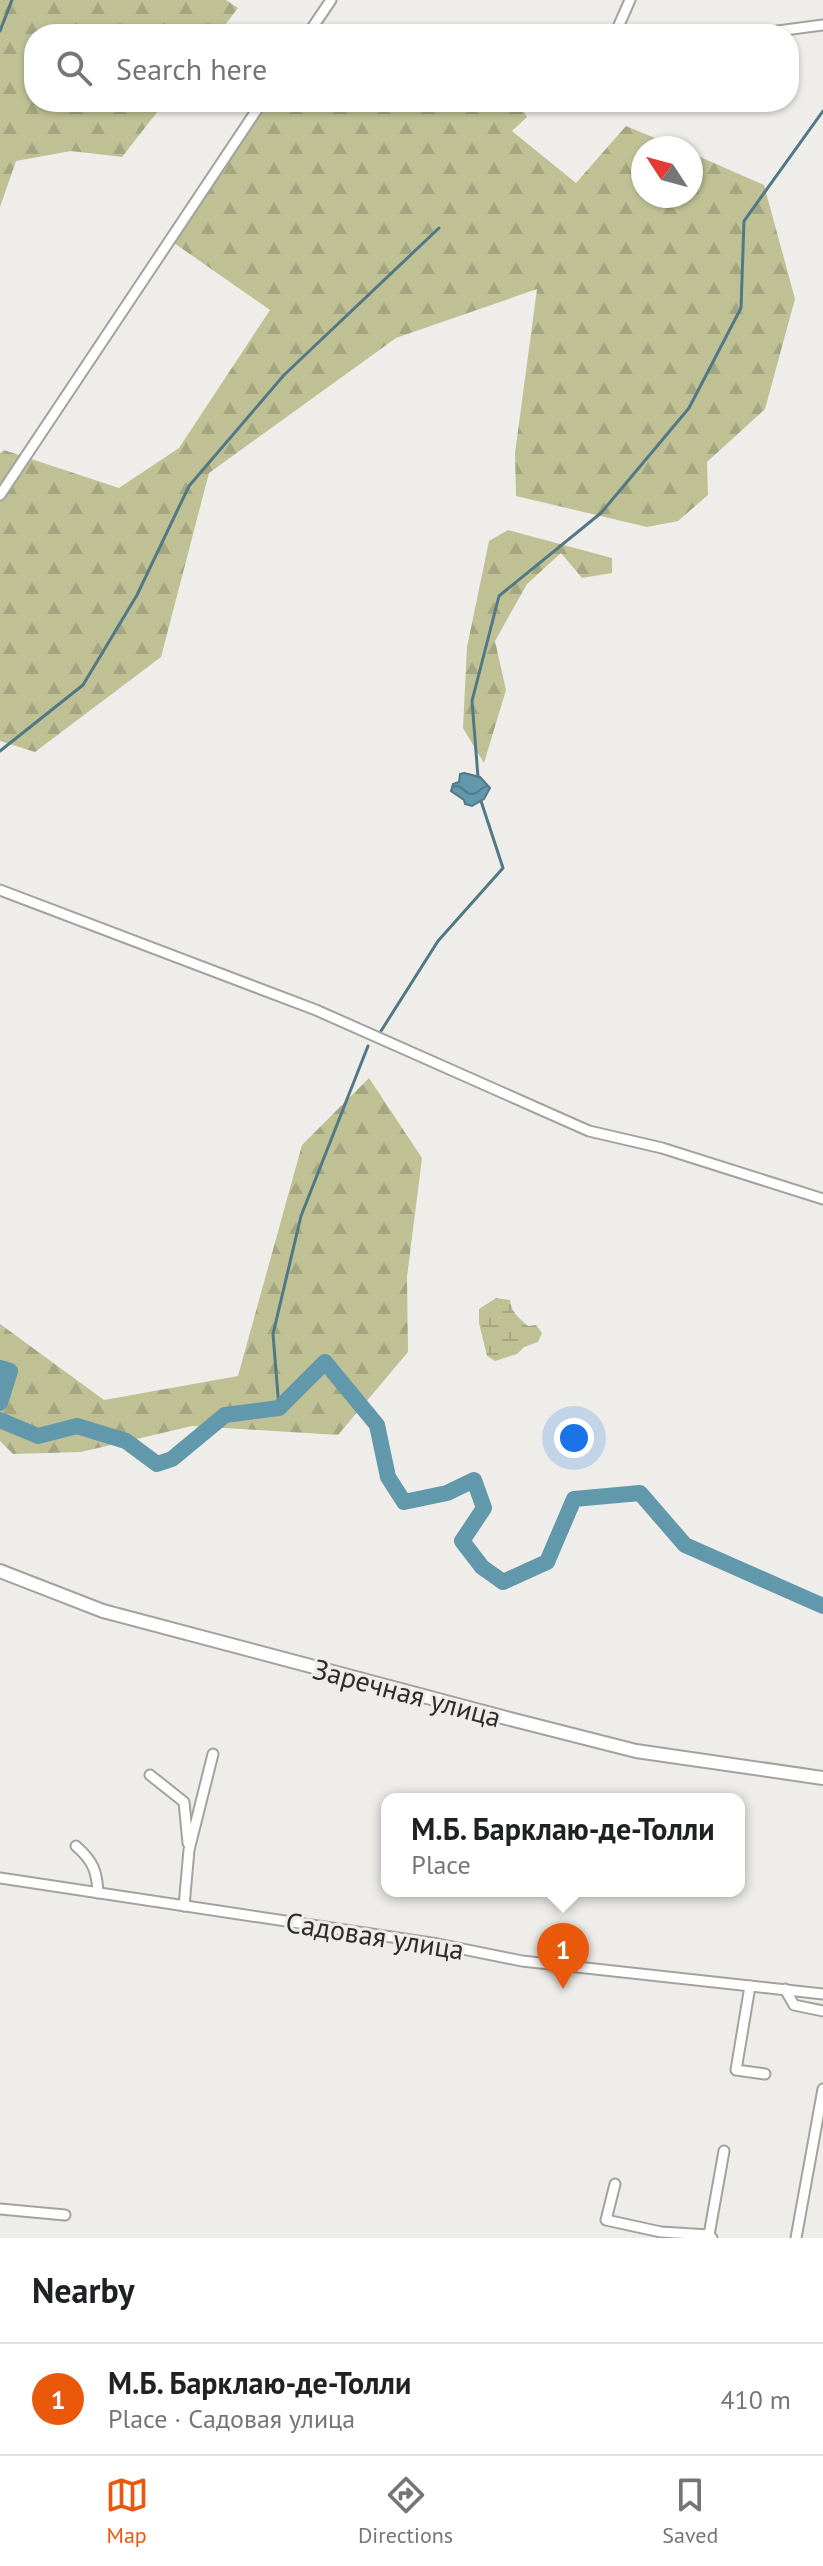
<!DOCTYPE html>
<meta charset="utf-8">
<style>
body{margin:0;font-family:"PT Sans",sans-serif;background:#f2f2f2;color:#202124}
.compass{position:absolute;left:631px;top:136px;width:72px;height:72px;border-radius:50%;background:#fff;box-shadow:0 2px 6px #0004;rotate:306deg}
.you{position:absolute;left:574px;top:1438px;width:28px;height:28px;margin:-20px;border:6px solid #fff;border-radius:50%;background:#1a73e8;box-shadow:0 0 0 12px #1a73e833}
.badge{display:grid;place-items:center;width:52px;height:52px;border-radius:50%;background:#ea580c;color:#fff;font-size:26px;font-weight:700}
.pin{position:absolute;translate:-50% -66px;filter:drop-shadow(0 2px 4px #0008)}
.pin::after{content:'';position:absolute;top:42px;width:28px;height:24px;background:inherit;clip-path:polygon(0 0,100% 0,50% 100%)}
.popup{position:absolute;left:381px;top:1793px;width:364px;height:104px;box-sizing:border-box;display:grid;place-content:center;border-radius:16px;background:#fff;filter:drop-shadow(0 2px 6px #0005);font-size:26px;white-space:nowrap;color:#757577}
.popup b{font-size:30px;color:#202124}
.popup::after{content:'';position:absolute;left:50%;top:100%;margin-left:-16px;border:16px solid transparent;border-top-color:#fff}
.list{margin:0;padding:0;list-style:none}
h2{display:flex;justify-content:space-between;align-items:center;height:104px;margin:0;padding:0 32px;font-size:34px}
h2 small{font-size:26px;font-weight:400;color:#757577}
.list li{display:grid;grid-template-columns:52px 1fr auto;gap:24px;align-items:center;box-sizing:border-box;height:112px;padding:0 32px;border-top:2px solid #e0e0e0}
.list b{display:block;font-size:30px;white-space:nowrap}
.list p{margin:0;font-size:26px;white-space:nowrap;color:#757577}
.list em{font-size:26px;font-style:normal;color:#757577}
.icon{flex:none;width:44px;height:44px;fill:none;stroke:currentColor;stroke-width:2;stroke-linecap:round;stroke-linejoin:round}
.map{position:relative;flex:none;width:823px;height:2238px;overflow:hidden}
.search{position:absolute;background:#fff;box-shadow:0 2px 6px #0004;left:24px;right:24px;top:24px;height:88px;display:flex;align-items:center;gap:20px;box-sizing:border-box;padding:0 28px;border-radius:32px;color:#757577;font-size:30px}
.sheet{height:216px;background:#fff}
nav{display:flex;justify-content:space-around;align-items:center;box-sizing:border-box;height:112px;border-top:2px solid #e0e0e0;background:#fff;font-size:22px;color:#757577}
nav a{display:grid;justify-items:center;gap:4px}
nav .on{color:#ea580c}
.map>svg:first-child{display:block}
</style>
<div class="map">
<svg width="823" height="2238" viewBox="0 0 823 2238">
<defs>
<pattern id="forest-firs" width="22" height="20" patternUnits="userSpaceOnUse" patternTransform="scale(2)"><rect width="22" height="20" fill="#bfc195"/><path d="M5 1l3.5 6h-7zM16 11l3.5 6h-7z" fill="#a4a681"/></pattern>
<pattern id="wetland-marsh" width="20" height="14" patternUnits="userSpaceOnUse" patternTransform="scale(2)"><rect width="20" height="14" fill="#bfc195"/><path d="M1 5h8M5 5V1M11 12h8M15 12V8" fill="none" stroke="#a4a681"/></pattern>
<pattern id="water-waves" width="16" height="10" patternUnits="userSpaceOnUse" patternTransform="scale(2)"><rect width="16" height="10" fill="#6198ab"/><path d="M0 5q4-4 8 0t8 0" fill="none" stroke="#507c8b"/></pattern>
</defs>
<rect width="100%" height="100%" fill="#eeede9"/>
<g fill="url(#forest-firs)">
<polygon points="0,0 226,0 238,8 218,34 34,34 34,102 165,102 122,157 71,151 16,161 0,207"/>
<polygon points="267,102 365,102 380,111 388,102 518,102 527,117 512,131 576,183 626,126 679,148 643,148 643,196 691,196 691,153 764,185 795,299 765,409 707,462 708,495 678,521 647,527 516,496 515,453 537,289 396,338 209,473 161,657 35,752 0,741 0,453 4,450 119,488 179,448 270,310 174,243"/>
<polygon points="508,530 612,558 612,573 582,578 561,553 527,584 495,641 506,690 484,763 463,728 467,647 489,541"/>
<polygon points="369,1078 422,1158 407,1277 408,1352 338,1435 192,1426 81,1452 13,1454 0,1441 0,1324 104,1400 238,1376 302,1145"/>
</g>
<path fill="url(#wetland-marsh)" d="M496,1298l14,2c1,12 9,18 18,26l8,-1 6,8 -4,9 -14,5 -7,7 -22,7 -8,-5 -8,-33v-14z"/>
<polygon fill="url(#water-waves)" stroke="#517885" stroke-width="2" points="464,773 480,777 490,788 484,799 472,806 465,804 464,800 451,791 453,784 459,782 460,774"/>
<g fill="none" stroke-linecap="round" stroke-linejoin="round">
<g stroke="#517885" stroke-width="3">
<polyline points="0,31 12,0"/>
<polyline points="0,751 83,685 137,595 189,486 284,375 439,228"/>
<polyline points="478,777 472,701 499,596 601,513 689,408 741,308 744,221 823,111"/>
<polyline points="381,1031 438,941 503,868 481,801"/>
<polyline points="279,1408 273,1334 301,1216 368,1046"/>
</g>
<g stroke="#6198ab" stroke-width="16">
<polyline points="0,1368 10,1371 0,1403"/>
<polyline points="0,1420 38,1436 77,1426 126,1441 157,1464 172,1459 225,1415 279,1408 325,1362 377,1425 388,1477 404,1502 447,1493 474,1480 484,1508 462,1541 482,1567 503,1582 547,1562 574,1499 640,1493 685,1545 823,1606"/>
</g>
<g stroke="#a3a29f" stroke-width="13">
<g id="street">
<polyline points="308,34 331,0"/>
<polyline points="615,34 630,0"/>
<polyline points="754,34 823,25"/>
<polyline points="0,495 262,102"/>
<polyline points="0,890 316,1010 589,1131 662,1148 823,1199"/>
<polyline points="150,1775 184,1802 188,1843"/>
<path d="M76,1846c17,15 21,25 22,47"/>
<polyline points="0,1878 438,1944 522,1961 823,1994"/>
<polyline points="184,1906 189,1850 213,1754"/>
<polyline points="750,1986 736,2070 765,2074"/>
<polyline points="785,1989 794,2005 823,2011"/>
<polyline points="615,2184 606,2220 661,2232 709,2235 712,2238"/>
<polyline points="0,2209 65,2215"/>
<polyline points="709,2235 724,2151"/>
<polyline points="796,2238 823,2089"/>
</g>
</g>
<g stroke="#a3a29f" stroke-width="16">
<polyline id="secondary" points="0,1571 103,1611 514,1720 636,1751 823,1778"/>
</g>
<use href="#street" stroke="#fff" stroke-width="9"/>
<use href="#secondary" stroke="#fff" stroke-width="12"/>
</g>
<g text-anchor="middle" stroke-width="6" stroke-linejoin="round" paint-order="stroke">
<g font-size="28" fill="#2d2c2b" stroke="#eeede9">
<text transform="translate(407 1693) rotate(15)" y="10">Заречная улица</text>
<text transform="translate(375 1936) rotate(9)" y="10">Садовая улица</text>
</g>
</g>
</svg>
<svg class="compass" viewBox="-18 -18 36 36"><path d="M0-13l5 13h-10z" fill="#e53935"/><path d="M0 13l5-13h-10z" fill="#757577"/></svg>
<div class="you"></div>
<div class="pin badge" style="left:563px;top:1989px">1</div>
<div class="popup"><b>М.Б. Барклаю-де-Толли</b>Place</div>
<div class="search"><svg class="icon" aria-label="search" viewBox="0 0 24 24"><circle cx="10" cy="10" r="6"/><path d="M15 15l6 6"/></svg>Search here</div>
</div>
<section class="sheet">
<h2>Nearby<small></small></h2>
<ul class="list">
<li><span class="badge">1</span><div><b>М.Б. Барклаю-де-Толли</b><p>Place · Садовая улица</p></div><em>410 m</em></li>
</ul>
</section>
<nav>
<a class="on"><svg class="icon" aria-label="map" viewBox="0 0 24 24"><path d="M3 6l6-2 6 2 6-2v14l-6 2-6-2-6 2zM9 4v14M15 6v14"/></svg>Map</a>
<a><svg class="icon" aria-label="directions" viewBox="0 0 24 24"><path d="M12 3l9 9-9 9-9-9zM9 14v-3h6M13 9l2 2-2 2"/></svg>Directions</a>
<a><svg class="icon" aria-label="saved" viewBox="0 0 24 24"><path d="M7 4h10v16l-5-4-5 4z"/></svg>Saved</a>
</nav>
